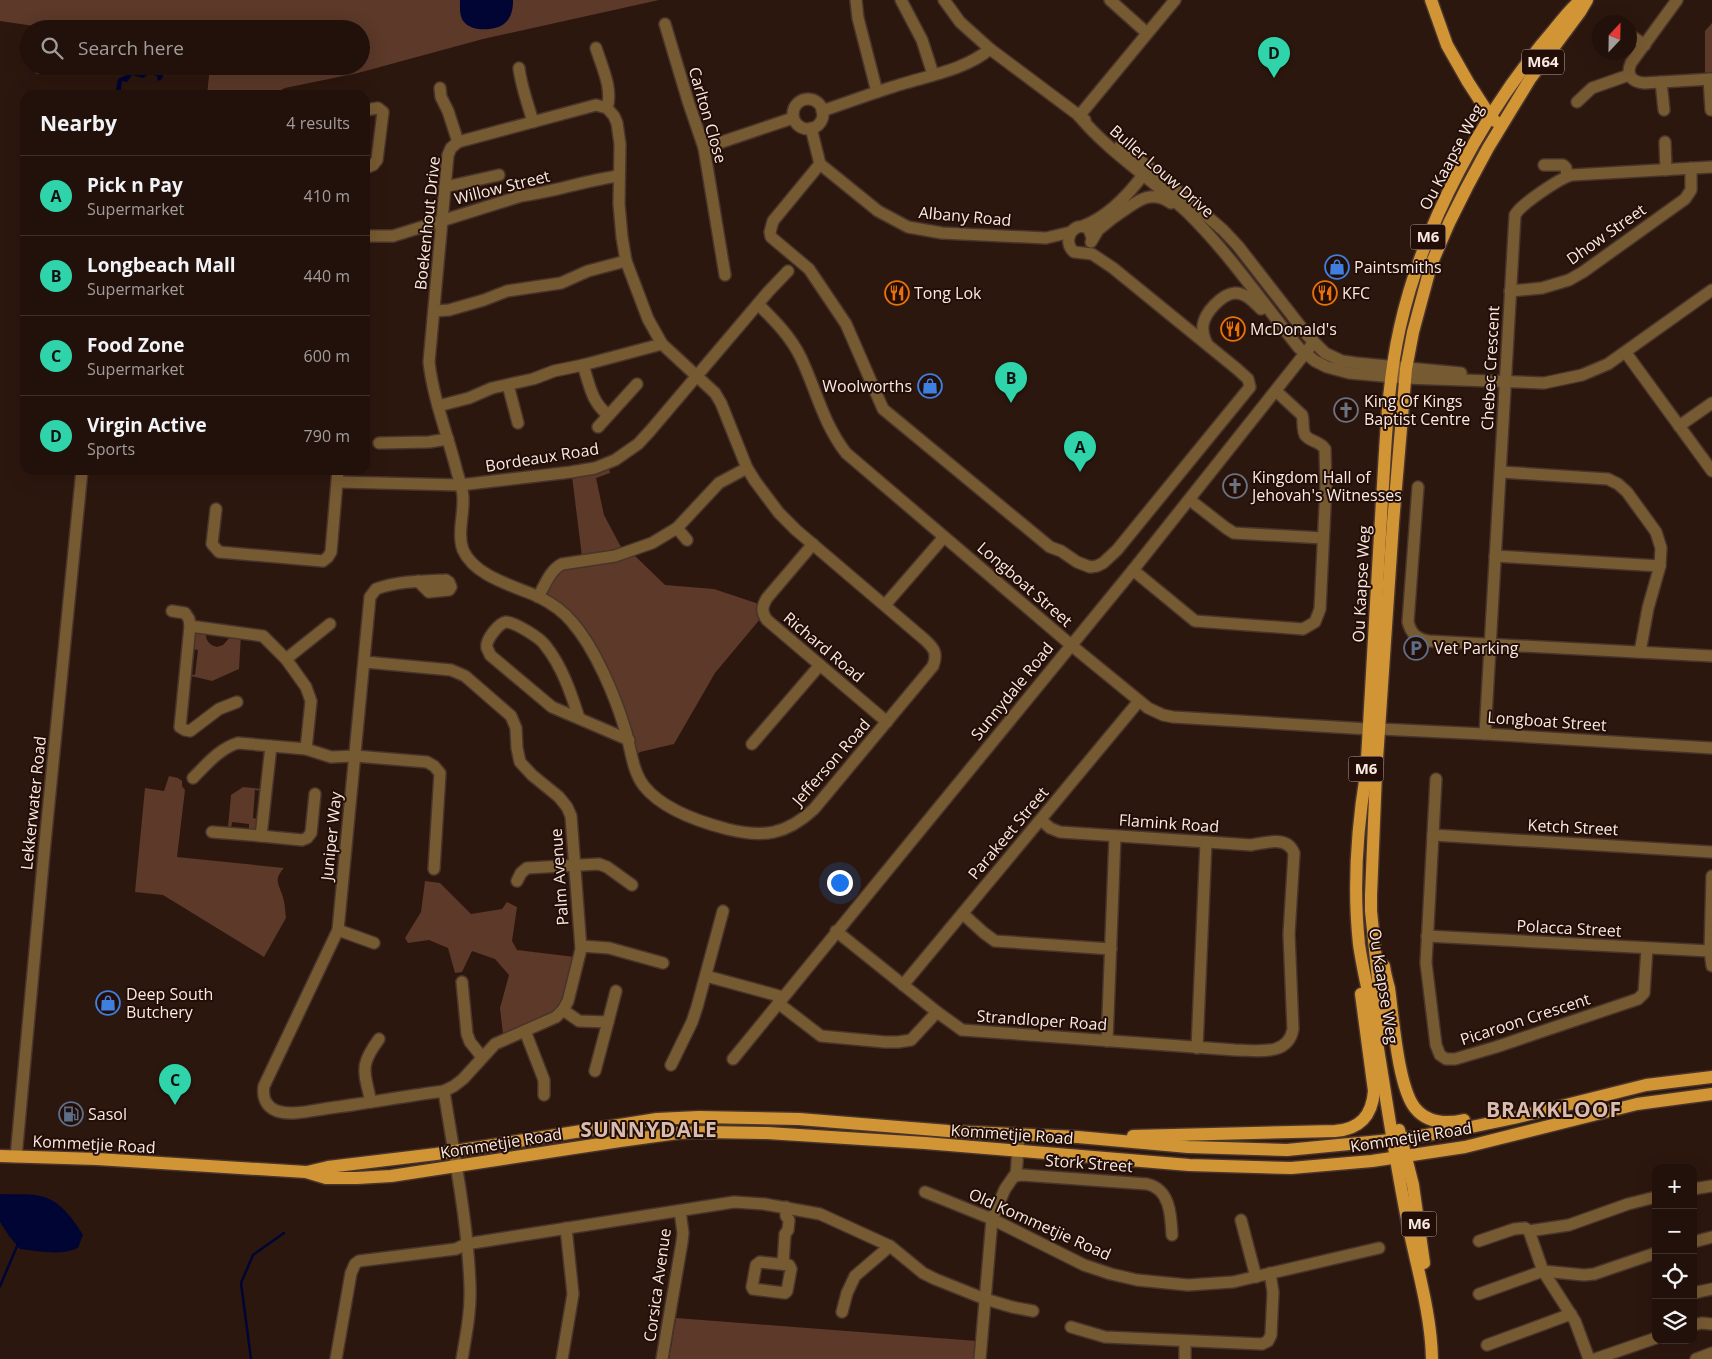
<!DOCTYPE html>
<meta charset="utf-8">
<style>
body{margin:0;font-family:"Open Sans",sans-serif;background:#291a13;color:#f1f3f6}
.controls{position:absolute;right:15px;bottom:15px;display:grid;overflow:hidden;border-radius:10px;box-shadow:0 5px 20px #0002}
.controls button{width:45px;height:45px;display:grid;place-items:center;padding:0;border:0;border-bottom:1px solid #3e312b;background:#21110a;color:#f1f3f6;font:25px sans-serif}
.compass{position:absolute;left:1592px;top:15px;width:45px;height:45px;border-radius:50%;background:#21110a;box-shadow:0 5px 20px #0002;rotate:22deg}
.you{position:absolute;left:839px;top:882px;width:18px;height:18px;margin:-12px;border:4px solid #fff;border-radius:50%;background:#1a73e8;box-shadow:0 0 0 8px #1a73e833}
.badge{display:grid;place-items:center;width:32px;height:32px;border-radius:50%;background:#2fd4aa;color:#111;font-size:16px;font-weight:700}
.pin{position:absolute;translate:-50% -41px;filter:drop-shadow(0 1px 2px #0008)}
.pin::after{content:'';position:absolute;top:26px;width:18px;height:15px;background:inherit;clip-path:polygon(0 0,100% 0,50% 100%)}
.list{margin:0;padding:0;list-style:none}
h2{display:flex;justify-content:space-between;align-items:center;height:65px;margin:0;padding:0 20px;font-size:21px}
h2 small{font-size:16px;font-weight:400;color:#a29d9c}
.list li{display:grid;grid-template-columns:32px 1fr auto;gap:15px;align-items:center;box-sizing:border-box;height:80px;padding:0 20px;border-top:1px solid #3e312b}
.list b{display:block;font-size:19px;white-space:nowrap}
.list p{margin:0;font-size:16px;white-space:nowrap;color:#a29d9c}
.list em{font-size:16px;font-style:normal;color:#a29d9c}
.icon{flex:none;width:28px;height:28px;fill:none;stroke:currentColor;stroke-width:2;stroke-linecap:round;stroke-linejoin:round}
.map{position:relative;flex:none;width:1712px;height:1359px;overflow:hidden}
.search{position:absolute;background:#21110a;box-shadow:0 5px 20px #0002;left:20px;top:20px;width:350px;height:55px;display:flex;align-items:center;gap:12px;box-sizing:border-box;padding:0 18px;border-radius:28px;color:#a29d9c;font-size:19px}
.panel{position:absolute;background:#21110a;box-shadow:0 5px 20px #0002;left:20px;top:90px;width:350px;height:385px;border-radius:15px}
.map>svg:first-child{display:block}
</style>
<div class="map">
<svg width="1712" height="1359" viewBox="0 0 1712 1359">
<rect width="100%" height="100%" fill="#2c170e"/>
<g fill="#5c3929">
<polygon points="0,0 659,0 483,39 358,73 285,88 272,95 207,95 210,66 361,66 361,29 35,29 34,26 0,21"/>
<polygon points="1712,23 1712,79 1705,80 1705,31"/>
<polygon points="36,66 99,66 36,74"/>
<polygon points="609,468 610,473 596,478 604,515 621,547 634,543 635,545 614,552 582,557 572,476"/>
<polygon points="632,553 665,585 714,589 756,603 759,605 761,618 715,673 674,744 640,752 637,755 608,675 548,596 546,590 560,568"/>
<path d="M196,630l10,2c-1,8 3,13 11,15l6,-2 9,-10h9l-2,34 -27,12 -21,-5 -1,6h-2l1,-8 6,1 3,-25 -7,-1 1,-15z"/>
<path d="M169,776l9,2 4,3v5l3,4 -8,67 107,11c-11,12 -5,16 -1,29 2,7 2,14 3,21l-22,39 -101,-62 -28,-3 10,-104 19,3z"/>
<polygon points="243,787 262,789 262,791 255,790 253,818 260,819 257,828 249,831 249,824 232,822 231,829 228,827 231,795"/>
<polygon points="425,881 440,883 471,914 502,909 507,902 517,907 512,941 517,950 575,957 564,1002 552,1014 503,1034 500,1008 509,975 495,959 472,951 462,972 455,973 448,948 429,940 408,943 405,938 421,912"/>
<polygon points="676,1318 977,1341 976,1359 669,1359"/>
</g>
<g fill="#000533">
<path d="M460,0h53c0,8 -1,16 -7,22 -8,9 -33,10 -41,1 -6,-6 -5,-15 -5,-23z"/>
<polygon points="144,66 181,66 164,72 162,79 158,81 157,76 149,74 143,78 132,75 127,82 122,81 120,95 115,95 118,79 132,72 141,74 139,69"/>
<path d="M0,1194c13,1 28,-1 40,2 19,3 34,24 43,39l-5,13c-17,8 -39,3 -58,1l-11,-13 -9,-14z"/>
</g>
<g fill="none" stroke-linecap="round" stroke-linejoin="round">
<g stroke="#000533" stroke-width="2.5">
<polyline points="0,1286 18,1244"/>
<polyline points="251,1359 241,1283 253,1255 284,1233"/>
</g>
<g stroke="#49342c" stroke-width="14">
<g id="minor">
<polyline points="856,0 858,18 877,92"/>
<polyline points="901,0 922,40 933,74"/>
<polyline points="944,0 960,22 990,49 1085,120"/>
<polyline points="1110,0 1147,33"/>
<path d="M1677,0l-46,63c-5,11 0,19 13,20l68,-4"/>
<polyline points="665,24 688,101 704,148 725,275"/>
<polyline points="1630,35 1645,45"/>
<path d="M596,48c6,19 17,41 11,60"/>
<path d="M519,68c2,18 9,36 14,54"/>
<polyline points="1709,79 1711,110"/>
<polyline points="1661,82 1664,110"/>
<polyline points="440,88 441,97 448,111 458,142"/>
<circle cx="808" cy="114" r="15"/>
<polyline points="1577,102 1592,88 1629,75"/>
<path d="M596,105l11,3 7,8 3,7 3,21 -1,60 3,33 4,24 22,58 14,25 53,49 6,10 26,65 8,13 24,32 17,17 128,109c10,9 14,14 9,27l-119,143c-28,26 -51,29 -87,20 -27,-7 -64,-19 -83,-43 -12,-15 -13,-38 -19,-57 -10,-33 -30,-81 -53,-107 -9,-11 -21,-19 -33,-25 -24,-11 -64,-20 -76,-47 -6,-16 1,-36 0,-52 0,-10 -5,-21 -7,-30 -9,-35 -23,-70 -27,-106l19,-207 3,-7 7,-6z"/>
<polyline points="365,110 378,108 383,112 377,160 373,165 365,168"/>
<path d="M822,111c27,-9 53,-19 80,-27 30,-9 64,-15 88,-35"/>
<path d="M1079,116c31,37 73,63 108,96 42,41 75,90 112,136l16,13 12,6 22,6 56,5 139,5 38,-8 26,-11 104,-74"/>
<polyline points="1079,116 1175,0"/>
<polyline points="811,128 820,164 878,211 908,227 942,233 1046,238 1071,232"/>
<polyline points="1665,142 1666,170"/>
<polyline points="1120,146 1158,174 1223,230 1238,246 1308,336 1325,353 1342,361 1356,363 1461,373"/>
<polyline points="704,148 793,118"/>
<path d="M820,164l-47,57 -3,11 1,5 38,32 37,55 37,85 167,138 11,4 16,11 13,5 7,-1 6,-3 14,-13 133,-163 -2,-8 -11,-10 -124,-101 -21,-14 -18,-2c-13,-11 0,-33 15,-23l3,9"/>
<polyline points="1544,165 1563,165 1566,168 1567,176"/>
<polyline points="445,187 499,175"/>
<path d="M1114,217c20,-12 34,-30 57,-14"/>
<path d="M1083,226c24,-9 45,-31 60,-51"/>
<path d="M365,236h28l128,-40c33,-4 65,-16 98,-20"/>
<polyline points="1091,242 1098,230 1119,213"/>
<polyline points="1510,291 1542,288 1569,280 1583,272 1685,199 1691,190 1691,168"/>
<path d="M758,304c17,17 33,33 43,54 16,34 22,65 45,95l225,192 77,63 15,7 10,2 195,12"/>
<polyline points="435,311 449,310 484,300 507,291 561,283 588,271 626,261"/>
<path d="M1207,344c-3,-6 -5,-12 -4,-19 2,-13 19,-31 32,-32 11,0 19,9 26,16"/>
<polyline points="1626,353 1712,471"/>
<path d="M583,365c7,21 8,36 25,50"/>
<polyline points="508,385 518,423"/>
<polyline points="438,406 469,398 492,388 533,379 554,371 583,365 662,344"/>
<polyline points="1679,426 1712,403"/>
<polyline points="598,427 637,384"/>
<polyline points="379,443 429,442 448,439"/>
<polyline points="1501,472 1608,479 1618,484 1627,492 1656,532 1661,548 1660,566 1648,608 1640,652"/>
<polyline points="338,482 460,485 571,472 595,468 615,460 638,444 650,431 768,292 788,271"/>
<path d="M1418,487l-10,135c3,12 9,17 21,19l283,15"/>
<polyline points="1190,500 1226,528 1234,533 1323,538"/>
<polyline points="216,509 212,544 219,552 323,561 328,557 331,552 338,470"/>
<polyline points="677,528 687,540"/>
<path d="M813,544l-46,54c-5,8 -6,14 0,22l120,102"/>
<polyline points="1495,556 1660,566"/>
<path d="M1133,570l62,51 108,8 12,-7 5,-13 6,-123 -1,-37c-5,-8 -15,-7 -20,-14 -3,-6 -1,-14 -3,-20l-26,-24"/>
<path d="M538,597c7,-12 12,-27 24,-33l53,-8 37,-13 25,-15 42,-45 28,-15"/>
<polyline points="885,605 944,537"/>
<polyline points="172,611 185,613 189,619 190,626"/>
<polyline points="286,659 330,624"/>
<path d="M365,662l86,8 14,6 46,40 5,12 1,20 3,14 12,13 27,22 8,10 4,9 10,133 -13,52 -5,9 -7,7 -61,27 -32,35 -9,7 -10,5c-38,5 -76,12 -114,17 -16,2 -38,8 -53,3 -11,-4 -15,-14 -13,-25l74,-156 32,-333 6,-8c22,-8 46,-8 70,-9l3,2 2,5 -2,3 -20,2 -11,-11"/>
<polyline points="237,702 219,709 190,731 185,730 180,727 190,626 263,636 286,659 306,687 311,701 306,749"/>
<path d="M579,718c-8,-25 -17,-52 -34,-73 -5,-7 -30,-23 -39,-23 -7,1 -21,18 -19,26 0,0 3,6 3,7l62,52 77,33"/>
<polyline points="1380,729 1485,734 1712,748"/>
<path d="M1485,734l30,-519c6,-11 45,-37 57,-40l140,-8"/>
<polyline points="752,744 820,665"/>
<path d="M193,778c13,-13 27,-30 45,-35l68,6 25,8 24,-1 72,6 7,4 6,7 -6,96"/>
<polyline points="1436,779 1426,963 1436,1045 1440,1055 1446,1059 1455,1059 1496,1047 1638,999 1644,993 1647,948"/>
<polyline points="212,832 261,836 271,746"/>
<polyline points="1433,835 1712,852"/>
<polyline points="261,836 302,840 307,838 311,833 315,794"/>
<polyline points="1712,876 1710,951 1712,966"/>
<polyline points="517,881 521,873 527,868 599,864 607,867 632,885"/>
<polyline points="963,914 984,933 995,941 1111,949"/>
<polyline points="338,930 374,943"/>
<path d="M836,931l101,81 25,18 273,20c22,0 53,7 58,-21l-4,-95 5,-81c-7,-18 -29,-10 -43,-8l-191,-13 -10,-4 -9,-8"/>
<polyline points="1427,936 1710,951"/>
<polyline points="581,946 609,948 663,963"/>
<polyline points="706,976 783,997"/>
<polyline points="462,982 467,1034 470,1042 482,1057"/>
<polyline points="903,985 1139,701"/>
<polyline points="778,1003 821,1036 885,1042 898,1042 911,1040 937,1012"/>
<polyline points="563,1010 579,1021 608,1022 616,991"/>
<polyline points="525,1031 544,1080 544,1095"/>
<polyline points="1107,1041 1115,836"/>
<polyline points="1197,1048 1206,842"/>
<polyline points="733,1059 1133,570 1314,342"/>
<polyline points="671,1065 692,1022 697,1007 723,911"/>
<polyline points="595,1071 608,1022"/>
<path d="M444,1091c10,65 24,131 26,196 1,24 -4,48 -8,72"/>
<path d="M371,1102c-7,-31 -12,-36 8,-63"/>
<polyline points="16,1157 44,853 82,470"/>
<polyline points="1016,1176 1019,1136"/>
<polyline points="1693,1189 1712,1186"/>
<polyline points="925,1192 992,1219 1084,1265 1111,1274 1137,1280 1188,1285 1233,1282 1379,1248"/>
<polyline points="1241,1220 1256,1277"/>
<polyline points="1529,1231 1569,1225 1628,1204 1656,1197"/>
<polyline points="1479,1241 1514,1229 1525,1228 1529,1231 1543,1271 1575,1321 1589,1359"/>
<polyline points="1693,1242 1712,1237"/>
<polygon points="760,1262 789,1265 791,1269 787,1291 785,1293 753,1289 752,1287 756,1265"/>
<polyline points="783,1264 785,1234 788,1230 789,1220 786,1216 786,1207"/>
<polyline points="1693,1293 1712,1289"/>
<polyline points="1479,1294 1543,1271 1584,1275 1594,1274 1656,1253"/>
<polyline points="842,1312 847,1293 855,1276 890,1246"/>
<polyline points="1693,1325 1702,1323 1712,1324"/>
<polyline points="1071,1327 1105,1337 1262,1344 1268,1341 1271,1335 1273,1292 1270,1273"/>
<polyline points="1487,1345 1571,1314"/>
<polyline points="336,1359 351,1273 355,1264 359,1261 456,1249 466,1244 734,1202 764,1204 820,1214 890,1246 923,1273 935,1279 985,1299 1012,1307 1033,1311"/>
<polyline points="562,1359 573,1294 566,1228"/>
<polyline points="662,1359 682,1242 683,1233 680,1211"/>
<path d="M980,1359l12,-140 13,-30 9,-13 8,-1 125,9c23,5 24,31 25,51"/>
<polyline points="1185,1359 1185,1341"/>
<polyline points="1595,1359 1656,1338"/>
<polyline points="1696,1359 1712,1353"/>
</g>
</g>
<g stroke="#49342c" stroke-width="15">
<g id="major">
<polyline points="1431,0 1447,45 1468,82 1490,116 1495,121"/>
<path d="M1384,966c1,7 3,15 5,22 4,29 9,99 26,120 12,15 31,16 49,12"/>
<polyline points="1385,1039 1380,999 1371,911 1371,895 1376,774 1393,523 1406,369 1413,332 1431,265 1449,223 1467,187 1488,148 1530,79 1580,12 1587,0"/>
<polyline points="1399,1130 1413,1185 1424,1263"/>
<path d="M1133,1136l202,-5c25,-2 37,-15 39,-40l-13,-97"/>
<polyline points="0,1156 97,1159 306,1172 326,1178 357,1178 391,1176 620,1141 678,1133 705,1132 767,1133 925,1143 1189,1165 1291,1168 1372,1161 1465,1147 1637,1104 1712,1094"/>
<polyline points="307,1172 328,1167 436,1154 657,1119 699,1117 799,1119 948,1131 1078,1137 1188,1147 1287,1150 1401,1139 1452,1131 1514,1118 1646,1085 1712,1077"/>
<path d="M1432,1359c-1,-49 -17,-97 -26,-145 -12,-61 -21,-123 -31,-184 -4,-29 -12,-57 -16,-86 -6,-56 -2,-115 7,-170 6,-91 10,-182 16,-274 4,-57 5,-116 18,-173 23,-103 84,-216 153,-296 9,-11 17,-22 28,-31"/>
</g>
</g>
<use href="#minor" stroke="#765a31" stroke-width="11"/>
<use href="#major" stroke="#d19536" stroke-width="12"/>
</g>
<defs>
<g id="shop-ring" transform="scale(1.25)"><circle r="9.5" fill="#220e06" stroke="#3f7fe0" stroke-width="1.5"/><path d="M-5-2.5h2.3a2.7 3.5 0 0 1 5.4 0H5L5.5 6h-11ZM-1.5-2.5h3a1.5 2.3 0 0 0-3 0Z" fill="#3f7fe0"/></g>
<g id="restaurant-ring" transform="scale(1.25)"><circle r="9.5" fill="#220e06" stroke="#e8710a" stroke-width="1.5"/><path d="M-5-6h1v4h1v-4h1v4h1v-4h1v5L-1.5 .5V6h-2V.5L-5-1ZM5-6V6H3V1.5H1.5Q1.5-4 5-6Z" fill="#e8710a"/></g>
<g id="church-ring" transform="scale(1.25)"><circle r="9.5" fill="#220e06" stroke="#6b7280" stroke-width="1.5"/><path d="M-1.2-6h2.4v3.5h3.3v2.4h-3.3V6h-2.4V-.1h-3.3v-2.4h3.3Z" fill="#6b7280"/></g>
<g id="parking-ring" transform="scale(1.25)"><circle r="9.5" fill="#220e06" stroke="#5c6f8a" stroke-width="1.5"/><path d="M-3.5-5.5H1a3.5 3.5 0 0 1 0 7H-1V5.5H-3.5ZM-1-3.4V-.6H.8a1.4 1.4 0 0 0 0-2.8Z" fill="#5c6f8a"/></g>
<g id="fuel-ring" transform="scale(1.25)"><circle r="9.5" fill="#220e06" stroke="#5c6f8a" stroke-width="1.5"/><path d="M-5.5-6h7V0h2V4h1.3V-2.5L3-4.5l.8-.8L6-3V5H2.5V1h-1V6h-7ZM-4.2-4.7v3.2H.2V-4.7Z" fill="#5c6f8a"/></g>
</defs>
<g fill-rule="evenodd">
<use href="#shop-ring" x="1337" y="267"/>
<use href="#restaurant-ring" x="897" y="293"/>
<use href="#restaurant-ring" x="1325" y="293"/>
<use href="#restaurant-ring" x="1233" y="329"/>
<use href="#shop-ring" x="930" y="386"/>
<use href="#church-ring" x="1346" y="410"/>
<use href="#church-ring" x="1235" y="486"/>
<use href="#parking-ring" x="1416" y="648"/>
<use href="#shop-ring" x="108" y="1003"/>
<use href="#fuel-ring" x="71" y="1114"/>
</g>
<g text-anchor="middle" stroke-width="4" stroke-linejoin="round" paint-order="stroke">
<g fill="#220e06" stroke="#b8a7a0" stroke-width="1">
<rect x="1522" y="49.5" width="42" height="25" rx="4"/>
<rect x="1410.5" y="224.5" width="35" height="25" rx="4"/>
<rect x="1348.5" y="756.5" width="35" height="25" rx="4"/>
<rect x="1401.5" y="1211.5" width="35" height="25" rx="4"/>
</g>
<g font-size="15" font-weight="bold" fill="#f8e9e2">
<text x="1543" y="67">M64</text>
<text x="1428" y="242">M6</text>
<text x="1366" y="774">M6</text>
<text x="1419" y="1229">M6</text>
</g>
<g font-size="16" fill="#f8e9e2" stroke="#220e06">
<text transform="translate(708 115) rotate(74)" y="6">Carlton Close</text>
<text transform="translate(1451 157) rotate(-62)" y="6">Ou Kaapse Weg</text>
<text transform="translate(1162 171) rotate(41)" y="6">Buller Louw Drive</text>
<text transform="translate(502 187) rotate(-14)" y="6">Willow Street</text>
<text transform="translate(965 216) rotate(5)" y="6">Albany Road</text>
<text transform="translate(427 223) rotate(-84)" y="6">Boekenhout Drive</text>
<text transform="translate(1606 234) rotate(-35)" y="6">Dhow Street</text>
<text transform="translate(1490 368) rotate(-87)" y="6">Chebec Crescent</text>
<text transform="translate(542 457) rotate(-9)" y="6">Bordeaux Road</text>
<text transform="translate(1025 584) rotate(41)" y="6">Longboat Street</text>
<text transform="translate(1361 584) rotate(-87)" y="6">Ou Kaapse Weg</text>
<text transform="translate(824 647) rotate(40)" y="6">Richard Road</text>
<text transform="translate(1012 691) rotate(-51)" y="6">Sunnydale Road</text>
<text transform="translate(1547 721) rotate(4)" y="6">Longboat Street</text>
<text transform="translate(831 762) rotate(-49)" y="6">Jefferson Road</text>
<text transform="translate(33 803) rotate(-84)" y="6">Lekkerwater Road</text>
<text transform="translate(1169 823) rotate(4)" y="6">Flamink Road</text>
<text transform="translate(1573 827) rotate(3)" y="6">Ketch Street</text>
<text transform="translate(1008 833) rotate(-50)" y="6">Parakeet Street</text>
<text transform="translate(331 836) rotate(-84)" y="6">Juniper Way</text>
<text transform="translate(559 877) rotate(-94)" y="6">Palm Avenue</text>
<text transform="translate(1569 928) rotate(3)" y="6">Polacca Street</text>
<text transform="translate(1384 986) rotate(81)" y="6">Ou Kaapse Weg</text>
<text transform="translate(1525 1019) rotate(-18)" y="6">Picaroon Crescent</text>
<text transform="translate(1042 1020) rotate(4)" y="6">Strandloper Road</text>
<text transform="translate(1012 1134) rotate(4)" y="6">Kommetjie Road</text>
<text transform="translate(1411 1137) rotate(-9)" y="6">Kommetjie Road</text>
<text transform="translate(501 1143) rotate(-9)" y="6">Kommetjie Road</text>
<text transform="translate(94 1144) rotate(3)" y="6">Kommetjie Road</text>
<text transform="translate(1089 1163) rotate(4)" y="6">Stork Street</text>
<text transform="translate(1040 1224) rotate(24)" y="6">Old Kommetjie Road</text>
<text transform="translate(657 1285) rotate(-82)" y="6">Corsica Avenue</text>
</g>
<g font-size="16" fill="#f8e9e2" stroke="#220e06" text-anchor="start">
<text x="1354" y="273">Paintsmiths</text>
<text x="914" y="299">Tong Lok</text>
<text x="1342" y="299">KFC</text>
<text x="1250" y="335">McDonald's</text>
<text x="912" y="392" text-anchor="end">Woolworths</text>
<text x="1364" y="407">King Of Kings<tspan x="1364" dy="18">Baptist Centre</tspan></text>
<text x="1252" y="483">Kingdom Hall of<tspan x="1252" dy="18">Jehovah's Witnesses</tspan></text>
<text x="1434" y="654">Vet Parking</text>
<text x="126" y="1000">Deep South<tspan x="126" dy="18">Butchery</tspan></text>
<text x="88" y="1120">Sasol</text>
</g>
<g font-size="21" font-weight="bold" letter-spacing="1" fill="#d8bcaf" stroke="#220e06">
<text x="1554" y="1117">BRAKKLOOF</text>
<text x="649" y="1137">SUNNYDALE</text>
</g>
</g>
</svg>
<div class="controls">
<button>+</button>
<button>−</button>
<button><svg class="icon" aria-label="locate" viewBox="0 0 24 24"><circle cx="12" cy="12" r="6"/><path d="M12 2v4M12 18v4M2 12h4M18 12h4"/></svg></button>
<button><svg class="icon" aria-label="layers" viewBox="0 0 24 24"><path d="M12 4l9 5-9 5-9-5zM3 14l9 5 9-5"/></svg></button>
</div>
<svg class="compass" viewBox="-18 -18 36 36"><path d="M0-13l5 13h-10z" fill="#e53935"/><path d="M0 13l5-13h-10z" fill="#a29d9c"/></svg>
<div class="you"></div>
<div class="pin badge" style="left:1080px;top:472px">A</div>
<div class="pin badge" style="left:1011px;top:403px">B</div>
<div class="pin badge" style="left:175px;top:1105px">C</div>
<div class="pin badge" style="left:1274px;top:78px">D</div>
<div class="search"><svg class="icon" aria-label="search" viewBox="0 0 24 24"><circle cx="10" cy="10" r="6"/><path d="M15 15l6 6"/></svg>Search here</div>
<section class="panel">
<h2>Nearby<small>4 results</small></h2>
<ul class="list">
<li><span class="badge">A</span><div><b>Pick n Pay</b><p>Supermarket</p></div><em>410 m</em></li>
<li><span class="badge">B</span><div><b>Longbeach Mall</b><p>Supermarket</p></div><em>440 m</em></li>
<li><span class="badge">C</span><div><b>Food Zone</b><p>Supermarket</p></div><em>600 m</em></li>
<li><span class="badge">D</span><div><b>Virgin Active</b><p>Sports</p></div><em>790 m</em></li>
</ul>
</section>
</div>
